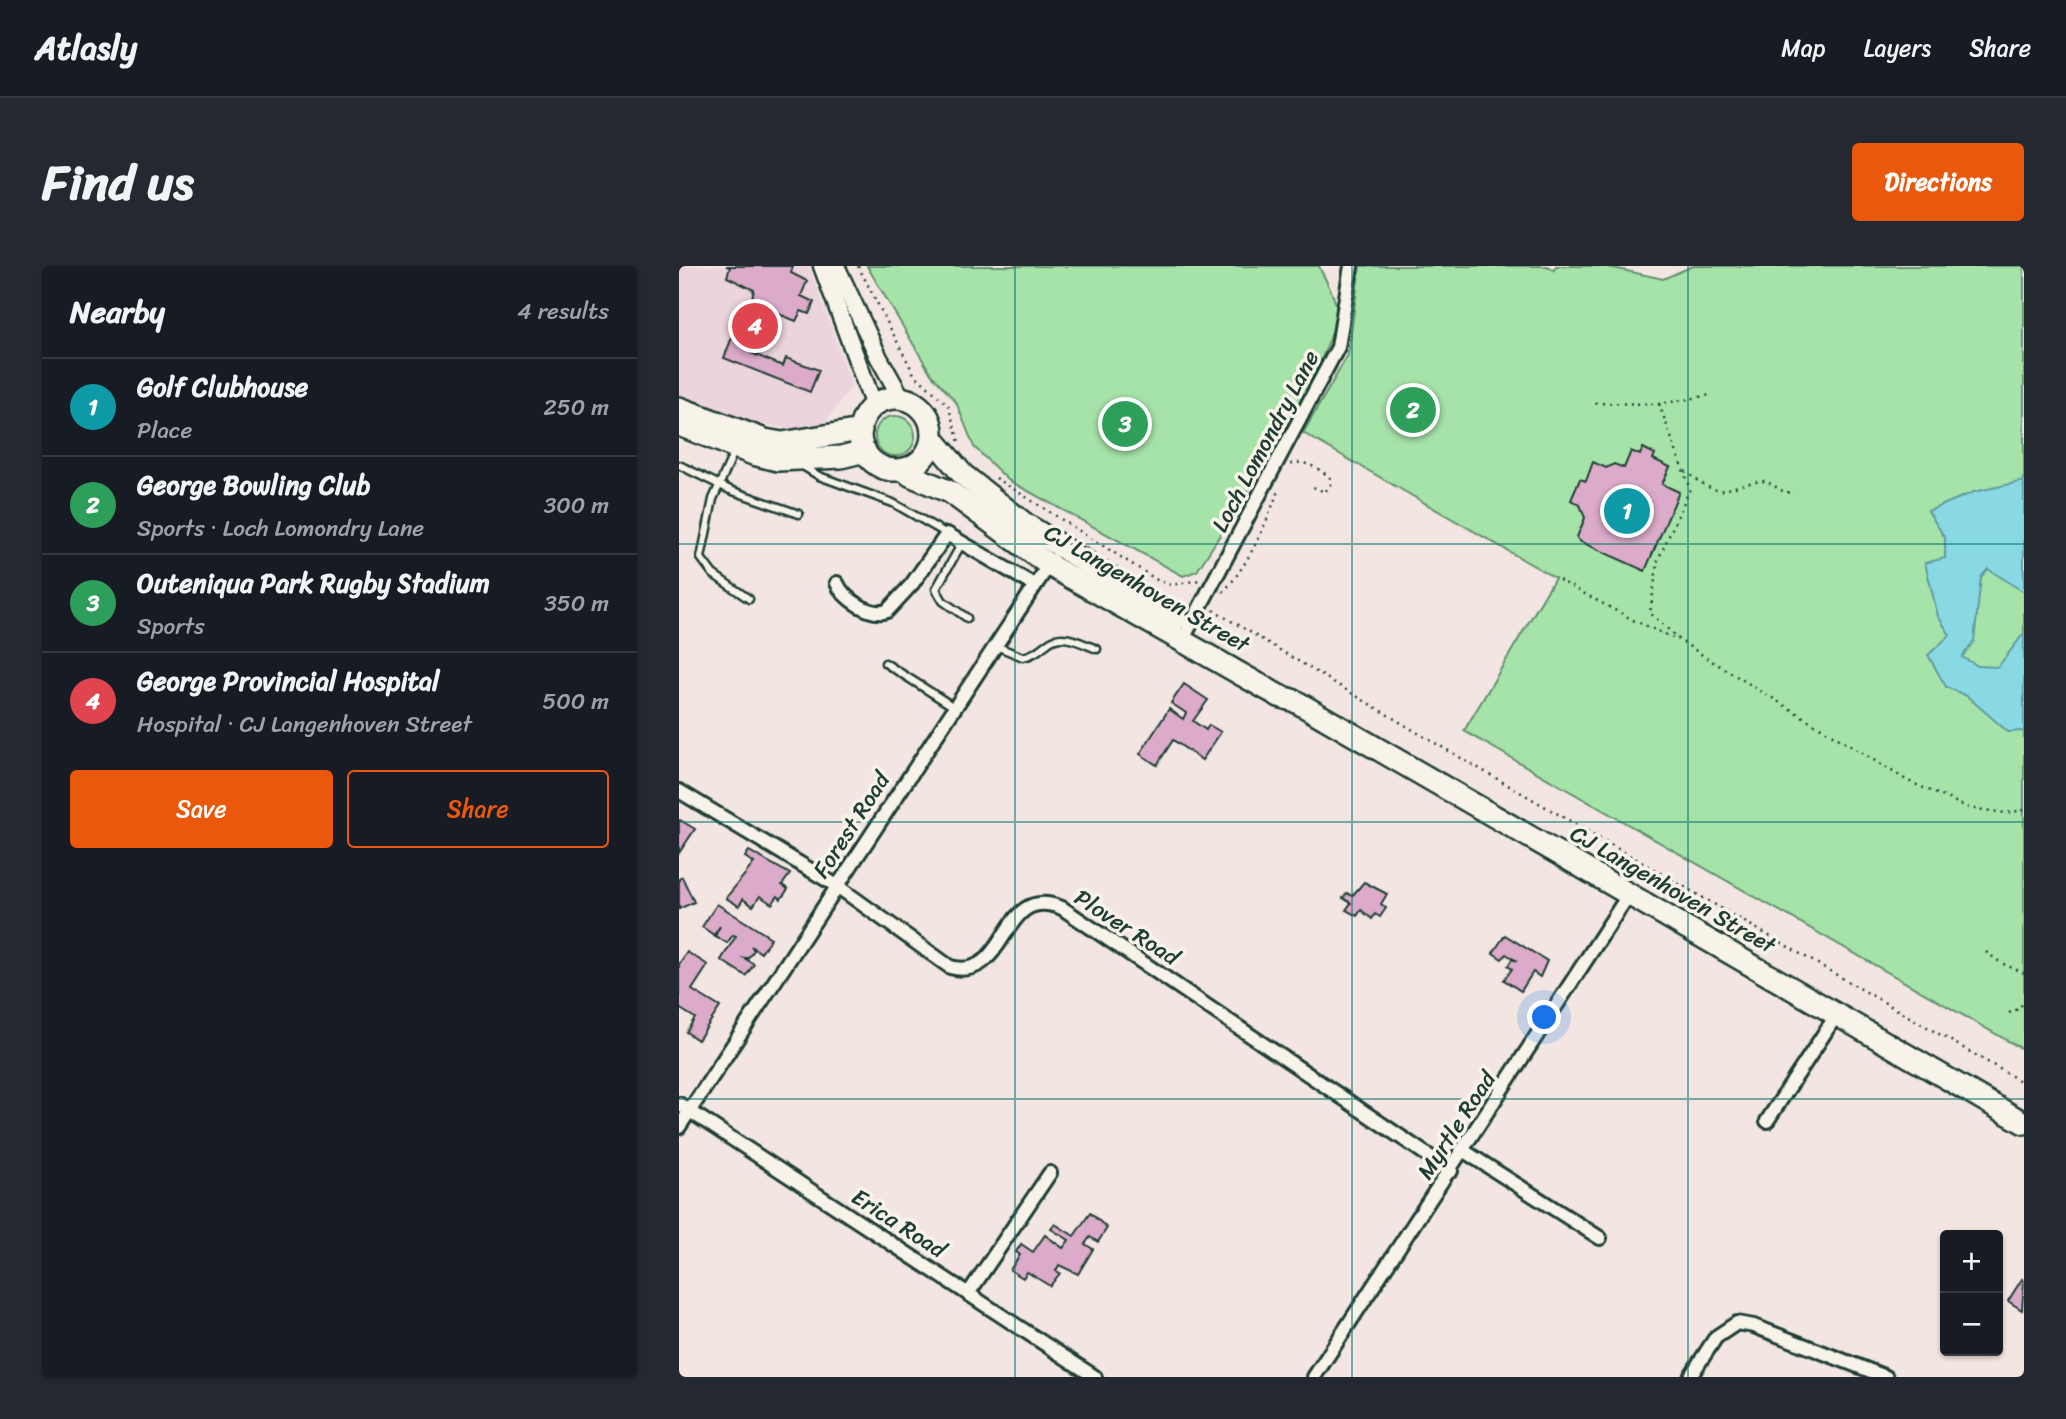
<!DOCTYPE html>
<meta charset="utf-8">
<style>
body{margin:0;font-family:Sriracha,sans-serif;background:#242831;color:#f1f3f6}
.controls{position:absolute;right:21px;bottom:21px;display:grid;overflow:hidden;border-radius:7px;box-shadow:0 2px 5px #0004}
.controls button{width:63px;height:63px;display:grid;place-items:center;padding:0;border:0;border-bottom:2px solid #363941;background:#171b24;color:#f1f3f6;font:35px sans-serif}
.you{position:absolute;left:866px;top:752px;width:24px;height:24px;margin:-18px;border:5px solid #fff;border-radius:50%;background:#1a73e8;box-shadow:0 0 0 10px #1a73e833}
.badge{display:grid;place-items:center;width:46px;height:46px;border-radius:50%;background:#ea580c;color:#fff;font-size:23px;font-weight:700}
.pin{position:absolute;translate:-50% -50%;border:4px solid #fff;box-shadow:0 2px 7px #0006}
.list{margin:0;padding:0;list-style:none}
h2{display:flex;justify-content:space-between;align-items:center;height:91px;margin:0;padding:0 28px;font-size:30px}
h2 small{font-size:23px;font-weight:400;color:#9ea1a6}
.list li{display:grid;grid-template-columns:46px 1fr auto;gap:21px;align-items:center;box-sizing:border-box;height:98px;padding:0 28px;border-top:2px solid #363941}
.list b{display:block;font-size:26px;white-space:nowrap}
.list p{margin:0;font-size:23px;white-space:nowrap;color:#9ea1a6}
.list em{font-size:23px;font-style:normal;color:#9ea1a6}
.actions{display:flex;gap:14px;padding:21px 28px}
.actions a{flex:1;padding:16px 0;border:2px solid #ea580c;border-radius:7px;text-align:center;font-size:24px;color:#ea580c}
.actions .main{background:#ea580c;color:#fff}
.map{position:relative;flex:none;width:1345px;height:1111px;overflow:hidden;border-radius:7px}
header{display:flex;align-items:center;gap:42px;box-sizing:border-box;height:98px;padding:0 35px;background:#171b24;border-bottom:2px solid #363941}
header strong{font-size:33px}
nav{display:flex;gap:38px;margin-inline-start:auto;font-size:24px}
.intro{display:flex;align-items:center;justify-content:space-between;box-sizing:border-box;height:168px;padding:0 42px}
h1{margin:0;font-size:49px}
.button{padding:18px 32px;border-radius:7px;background:#ea580c;color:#fff;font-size:24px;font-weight:700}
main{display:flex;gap:42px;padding:0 42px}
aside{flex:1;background:#171b24;border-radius:7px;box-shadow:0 2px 5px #0004}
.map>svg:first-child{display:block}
</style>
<header>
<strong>Atlasly</strong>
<nav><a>Map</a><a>Layers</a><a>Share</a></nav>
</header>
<div class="intro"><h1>Find us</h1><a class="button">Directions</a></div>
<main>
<aside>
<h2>Nearby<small>4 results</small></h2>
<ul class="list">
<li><span class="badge" style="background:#0f9aa8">1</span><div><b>Golf Clubhouse</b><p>Place</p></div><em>250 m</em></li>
<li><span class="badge" style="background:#2e9e5b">2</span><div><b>George Bowling Club</b><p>Sports · Loch Lomondry Lane</p></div><em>300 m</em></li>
<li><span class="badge" style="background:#2e9e5b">3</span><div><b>Outeniqua Park Rugby Stadium</b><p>Sports</p></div><em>350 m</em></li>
<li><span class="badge" style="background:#e0444e">4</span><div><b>George Provincial Hospital</b><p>Hospital · CJ Langenhoven Street</p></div><em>500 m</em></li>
</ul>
<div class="actions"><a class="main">Save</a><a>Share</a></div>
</aside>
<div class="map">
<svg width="1345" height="1111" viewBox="0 0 1345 1111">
<rect width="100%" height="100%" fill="#f2e5e2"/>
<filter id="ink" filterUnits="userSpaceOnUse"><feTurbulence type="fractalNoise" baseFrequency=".0143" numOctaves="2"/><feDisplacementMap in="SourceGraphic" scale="14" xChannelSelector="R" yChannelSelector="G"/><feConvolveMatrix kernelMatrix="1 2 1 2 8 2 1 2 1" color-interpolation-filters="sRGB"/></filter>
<g filter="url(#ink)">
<polygon fill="#ebd4db" points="0,0 130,0 173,120 148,154 127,165 76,157 0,129"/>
<g fill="#a6e3a9" stroke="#62906e" stroke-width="2">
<path d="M188,0h452c5,12 15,27 17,40 7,43 -111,221 -139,265l-14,5 -175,-96 -34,-33 -18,-45 -25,-28z"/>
<polygon points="681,0 868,0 875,4 877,0 925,0 984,13 1014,0 1345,0 1345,784 785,465 876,312 624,167 669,89"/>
<circle cx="216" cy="170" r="20"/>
</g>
<polygon fill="#89d9e5" stroke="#5f9b9e" stroke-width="2" points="1345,215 1345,326 1309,303 1302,311 1295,375 1283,391 1299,400 1319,401 1345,367 1345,465 1329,466 1288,430 1267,421 1249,389 1271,369 1259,350 1246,297 1266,292 1266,272 1249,245 1295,226"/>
<g fill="#dcabca" stroke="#1f3d34" stroke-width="2">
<polygon points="47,0 114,0 112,7 128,15 122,30 135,36 130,48 122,45 117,55 72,37 75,24 48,11 51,1"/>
<polygon points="59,56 80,64 72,87 104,100 107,92 140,104 131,126 45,92"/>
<polygon points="964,182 976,188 974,193 991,201 983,218 1000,226 966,305 900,275 898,271 906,252 901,239 892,234 901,213 907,215 914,196 927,202 935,198 945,202 952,185 961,189"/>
<polygon points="505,418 529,434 514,455 527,464 530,459 542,466 523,494 494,474 478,499 461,488 490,443 504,453 507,447 492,437"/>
<polygon points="1,554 16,563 0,587 0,555"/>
<polygon points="70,585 111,608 103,619 109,623 102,633 99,630 93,638 81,630 74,640 64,633 60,640 47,632 75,597 66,591"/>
<polygon points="3,611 15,636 0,643 0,613"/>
<polygon points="685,616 708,628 702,638 707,642 701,651 696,648 693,653 682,644 678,650 667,644 672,637 664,632 668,627 673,630"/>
<polygon points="38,638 92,672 82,687 72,680 75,684 69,692 65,692 75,698 67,710 42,694 57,670 54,669 48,677 36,670 41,660 35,669 23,661"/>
<polygon points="826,669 868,695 861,711 854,706 842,725 825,714 833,703 829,700 833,693 838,695 827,688 823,693 814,687"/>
<polygon points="8,686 29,699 13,724 41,741 19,774 7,766 16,752 0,742 0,698"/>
<polygon points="411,947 428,962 419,976 411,971 406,978 414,983 399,1008 380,999 377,1005 381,1007 371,1020 348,1006 344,1012 331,1004 341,989 337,986 342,978 354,986 366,969 384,982 390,974 372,963 376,958 395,970"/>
<polygon points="1343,1013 1345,1015 1343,1044 1329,1035"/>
</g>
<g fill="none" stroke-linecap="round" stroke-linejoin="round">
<g stroke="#1f3d34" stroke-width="11">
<g id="service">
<polyline points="55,186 34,233 22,292 34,308 70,333"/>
<polyline points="0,199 51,224 120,248"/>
<polyline points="122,199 140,210 214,237 268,268"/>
<polyline points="283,277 257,323 264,335 288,352"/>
<path d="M317,380l27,11c11,-2 17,-8 25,-14 15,-12 34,1 49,6"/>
<polyline points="206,397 275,441"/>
</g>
</g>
<g stroke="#1f3d34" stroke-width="18">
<g id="minor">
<path d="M158,317c6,15 33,34 50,28l25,-27 35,-50 87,51"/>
<polyline points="504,373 659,81 672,0"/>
<path d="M0,525l158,95 113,81c60,16 49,-85 112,-59l389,263"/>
<polyline points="0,838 416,1111"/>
<polyline points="1088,855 1158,748"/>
<polyline points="0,861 373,294"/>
<polyline points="785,885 921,972"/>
<polyline points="289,1028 371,907"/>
<polyline points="635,1111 950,628"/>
<polyline points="1011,1111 1037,1071 1058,1057 1075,1060 1207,1111"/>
</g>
</g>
<g stroke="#1f3d34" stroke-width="21">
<g id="tertiary">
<polyline points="143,0 195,140"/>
<polyline points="157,0 200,92 223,133"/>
</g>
</g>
<g stroke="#1f3d34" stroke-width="26">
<g id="trunk">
<circle cx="217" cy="168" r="36"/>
<polyline points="0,142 86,174 103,177 182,164"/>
<polyline points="0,159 74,188 99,194 162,191 186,185"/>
<polyline points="253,172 284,209 346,258 497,353"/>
<polyline points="226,203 231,209 271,226 370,299 600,430 616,435 1345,857"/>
</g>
</g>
<g stroke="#1f3d34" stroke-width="2.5" stroke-dasharray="2 5" stroke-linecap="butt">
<polyline points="179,0 235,108 269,139 280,176"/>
<polyline points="916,137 980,138 1032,129"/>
<polyline points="980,138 1011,223 979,294 971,347 1002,375 1031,394 1229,515 1290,542 1327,547 1345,544"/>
<path d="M612,198c12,-5 30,5 39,14l1,6 -6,8 -12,-5"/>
<path d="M1006,205c42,34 35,13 81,10l20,12 8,-2"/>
<polyline points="317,212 478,314 492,319 521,314"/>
<polyline points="880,314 956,355 999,374"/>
<path d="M544,326c25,-26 44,-69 56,-104"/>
<polyline points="534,344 744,470 1345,817"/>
<polyline points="1307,686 1322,697 1345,707"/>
<polyline points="1330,747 1341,742 1345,734"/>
</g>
<use href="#service" stroke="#f7f3e8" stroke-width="6"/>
<use href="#minor" stroke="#f7f3e8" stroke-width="12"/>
<use href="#tertiary" stroke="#f7f3e8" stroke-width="16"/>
<use href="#trunk" stroke="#f7f3e8" stroke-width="21"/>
</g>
</g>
<path fill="none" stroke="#0f766e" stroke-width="2" stroke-opacity="0.55" d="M336,0v1111M673,0v1111M1009,0v1111M0,278h1345M0,556h1345M0,833h1345"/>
<g text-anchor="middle" stroke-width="7" stroke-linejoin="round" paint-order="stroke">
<g font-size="23" fill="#1f3d34" stroke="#f7f3e8">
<text transform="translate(586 175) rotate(-62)" y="8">Loch Lomondry Lane</text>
<text transform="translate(468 322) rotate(30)" y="8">CJ Langenhoven Street</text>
<text transform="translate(172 559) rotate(-57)" y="8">Forest Road</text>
<text transform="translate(994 623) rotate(30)" y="8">CJ Langenhoven Street</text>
<text transform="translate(448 661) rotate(33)" y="8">Plover Road</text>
<text transform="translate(777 859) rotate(-57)" y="8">Myrtle Road</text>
<text transform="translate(220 957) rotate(33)" y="8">Erica Road</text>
</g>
</g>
</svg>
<div class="controls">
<button>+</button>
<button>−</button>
</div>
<div class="you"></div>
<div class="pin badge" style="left:948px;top:245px;background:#0f9aa8">1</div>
<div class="pin badge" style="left:734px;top:144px;background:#2e9e5b">2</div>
<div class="pin badge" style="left:446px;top:158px;background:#2e9e5b">3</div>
<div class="pin badge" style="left:76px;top:60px;background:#e0444e">4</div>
</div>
</main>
